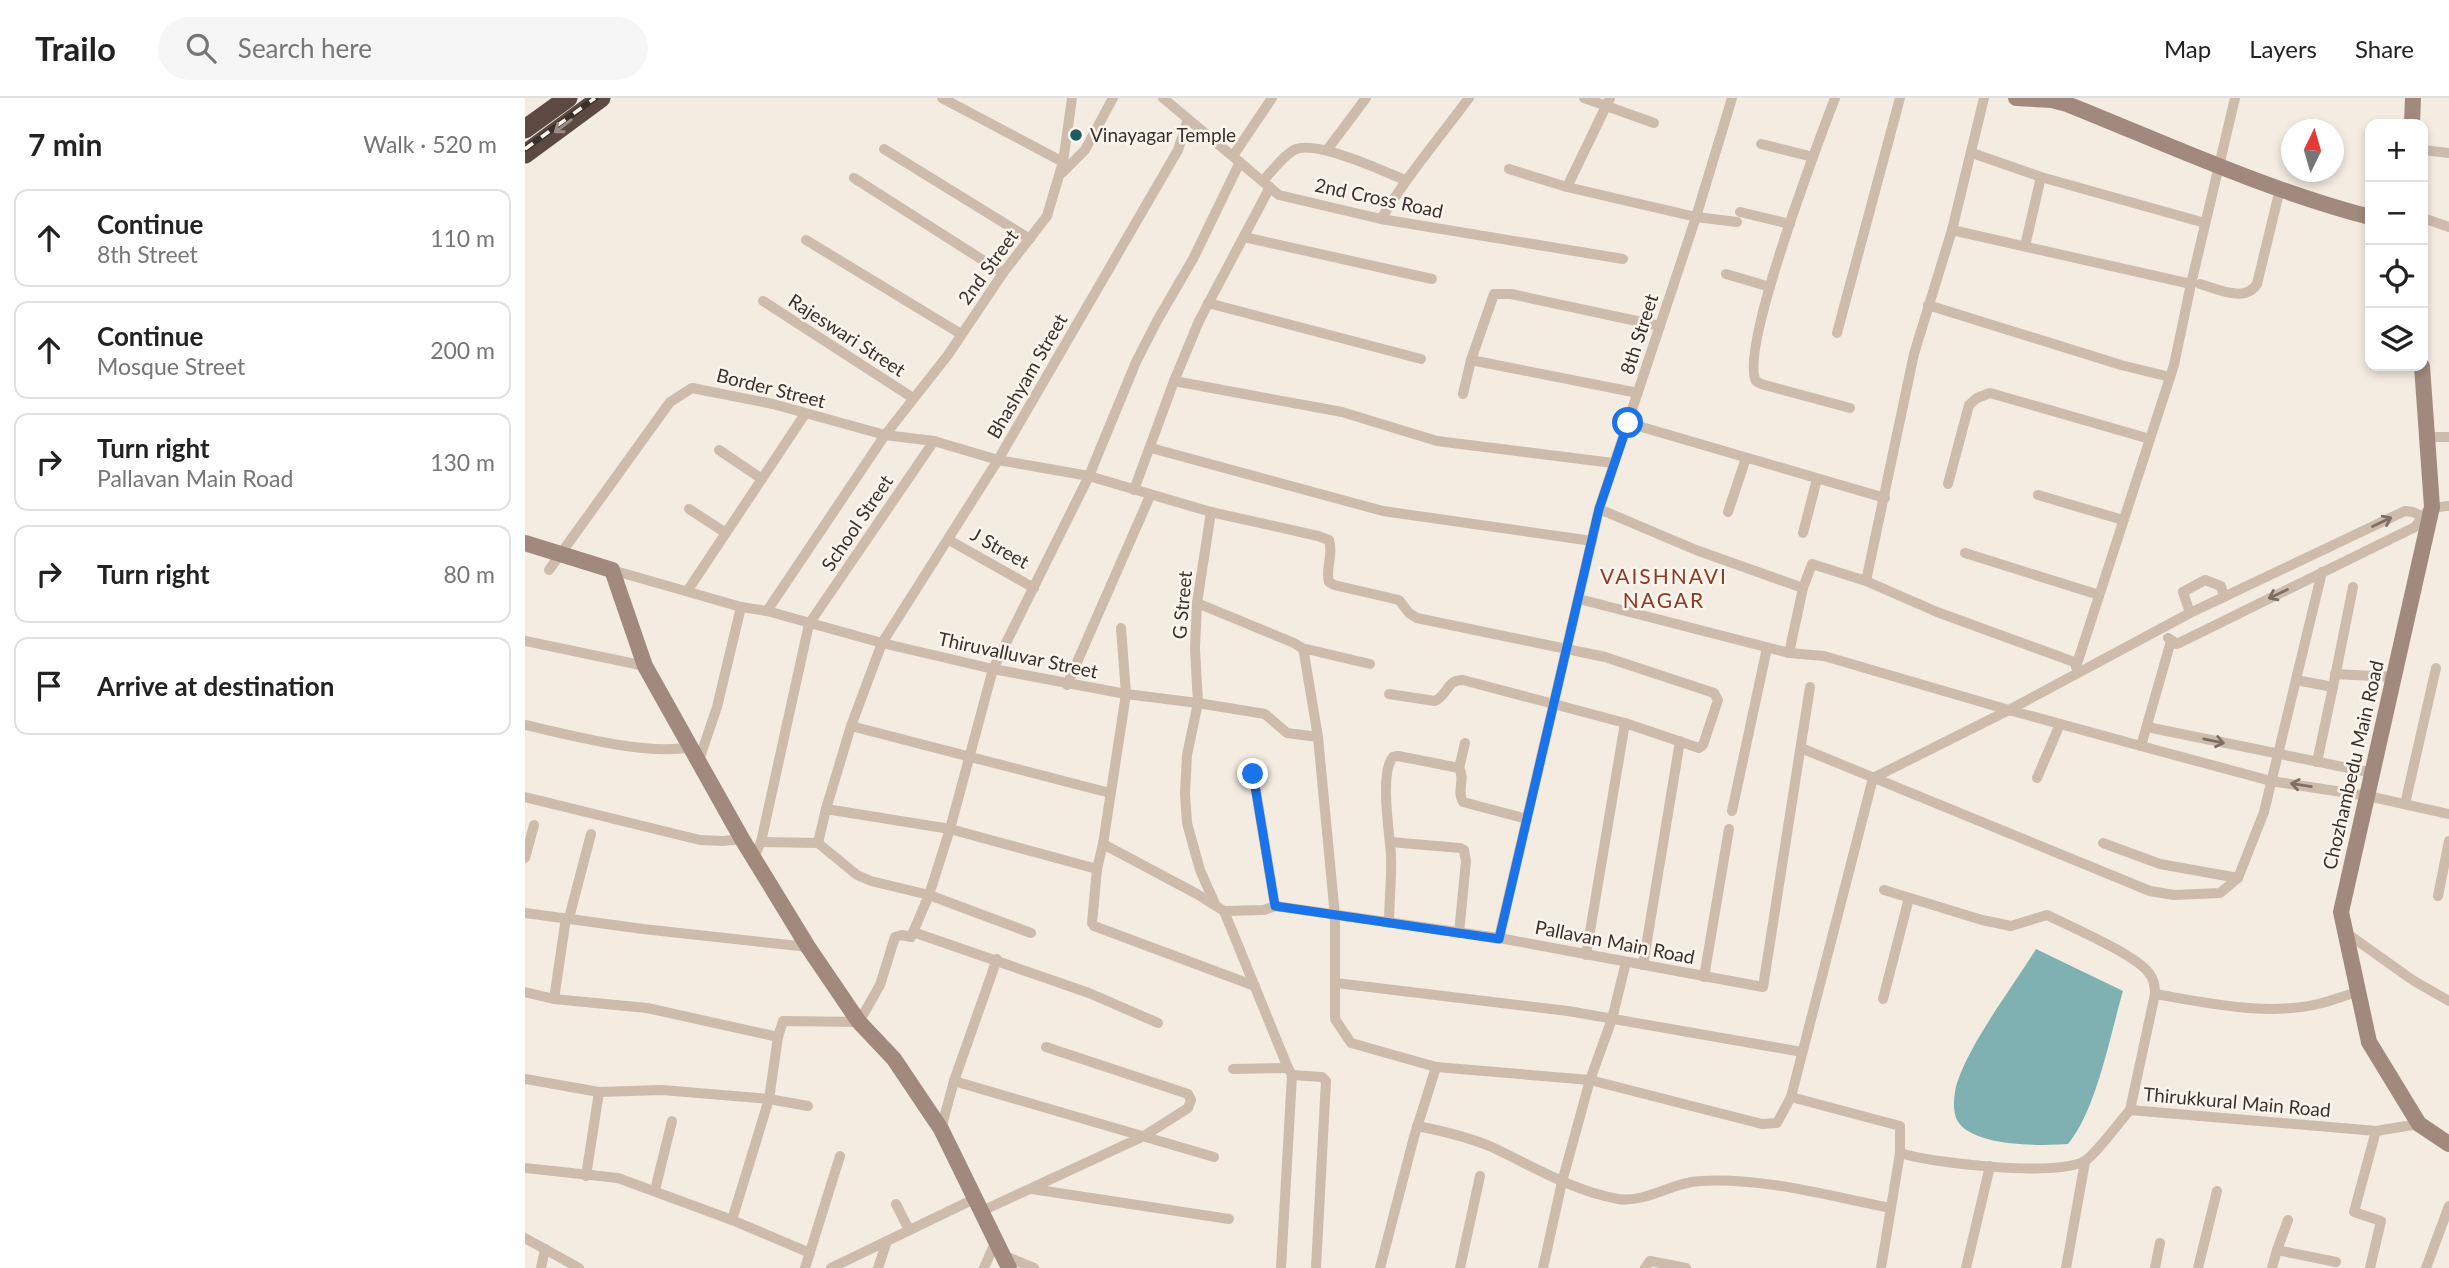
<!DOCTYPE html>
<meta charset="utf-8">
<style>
body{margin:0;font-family:Lato,sans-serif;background:#f6f6f6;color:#222}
.controls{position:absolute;right:21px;top:21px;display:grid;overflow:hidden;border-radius:14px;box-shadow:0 4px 10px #0003}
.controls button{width:63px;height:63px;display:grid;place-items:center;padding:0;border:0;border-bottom:2px solid #e0e0e0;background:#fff;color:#222;font:35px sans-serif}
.compass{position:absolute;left:1756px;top:21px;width:63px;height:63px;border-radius:50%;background:#fff;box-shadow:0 4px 10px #0003;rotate:5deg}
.stop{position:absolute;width:21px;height:21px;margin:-16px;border:5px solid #1a73e8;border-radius:50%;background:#fff}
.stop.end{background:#1a73e8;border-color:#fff;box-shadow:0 2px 7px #0008}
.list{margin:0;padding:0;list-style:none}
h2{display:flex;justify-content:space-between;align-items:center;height:91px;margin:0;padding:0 28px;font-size:30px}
h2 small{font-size:23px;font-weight:400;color:#767676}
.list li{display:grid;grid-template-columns:46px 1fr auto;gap:21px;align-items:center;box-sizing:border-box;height:98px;margin:0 14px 14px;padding:0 14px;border:2px solid #e0e0e0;border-radius:14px}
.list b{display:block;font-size:26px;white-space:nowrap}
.list p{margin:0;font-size:23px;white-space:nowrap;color:#767676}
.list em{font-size:23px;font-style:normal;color:#767676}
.icon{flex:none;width:38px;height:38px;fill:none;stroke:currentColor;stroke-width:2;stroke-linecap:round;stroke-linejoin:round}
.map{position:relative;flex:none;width:1924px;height:1170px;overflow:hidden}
header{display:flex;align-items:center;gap:42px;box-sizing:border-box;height:98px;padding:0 35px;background:#fff;border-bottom:2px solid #e0e0e0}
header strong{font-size:33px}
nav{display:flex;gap:38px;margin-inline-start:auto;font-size:24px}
.search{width:490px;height:63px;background:#f6f6f6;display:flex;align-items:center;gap:18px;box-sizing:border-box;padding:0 24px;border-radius:38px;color:#767676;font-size:26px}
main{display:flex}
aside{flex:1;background:#fff}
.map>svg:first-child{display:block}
</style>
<header>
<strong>Trailo</strong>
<div class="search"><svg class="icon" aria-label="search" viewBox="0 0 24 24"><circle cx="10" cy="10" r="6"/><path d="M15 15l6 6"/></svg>Search here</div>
<nav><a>Map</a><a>Layers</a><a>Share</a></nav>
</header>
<main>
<aside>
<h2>7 min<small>Walk · 520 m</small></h2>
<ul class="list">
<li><svg class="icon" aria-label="ahead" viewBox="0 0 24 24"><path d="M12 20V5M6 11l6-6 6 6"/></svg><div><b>Continue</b><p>8th Street</p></div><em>110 m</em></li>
<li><svg class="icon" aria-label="ahead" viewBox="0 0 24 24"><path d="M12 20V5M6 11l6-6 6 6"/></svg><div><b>Continue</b><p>Mosque Street</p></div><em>200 m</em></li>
<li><svg class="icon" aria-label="right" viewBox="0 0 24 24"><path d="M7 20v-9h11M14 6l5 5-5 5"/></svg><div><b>Turn right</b><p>Pallavan Main Road</p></div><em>130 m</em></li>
<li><svg class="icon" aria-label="right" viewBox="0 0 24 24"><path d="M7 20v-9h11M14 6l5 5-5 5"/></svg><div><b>Turn right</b></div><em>80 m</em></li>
<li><svg class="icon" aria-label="arrive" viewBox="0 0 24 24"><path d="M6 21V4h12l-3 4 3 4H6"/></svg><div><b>Arrive at destination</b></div></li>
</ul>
</aside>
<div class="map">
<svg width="1924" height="1170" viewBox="0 0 1924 1170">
<rect width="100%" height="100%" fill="#f4ebe1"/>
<path fill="#7fb0b2" d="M1511,851l87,42c-13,44 -26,118 -55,153 -26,2 -97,3 -111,-24 -5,-10 -3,-27 0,-37 14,-42 55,-95 79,-134z"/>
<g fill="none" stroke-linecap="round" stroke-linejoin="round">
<g stroke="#cdbbac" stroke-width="10">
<polyline points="417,0 538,64"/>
<polyline points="638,0 754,97 856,121 1098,161"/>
<polyline points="1059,0 1129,25"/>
<polyline points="1085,0 1042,89 1171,119 1212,124"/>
<path d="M1310,0c-16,42 -96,252 -79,283l5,3 89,24"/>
<polyline points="1236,46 1288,59"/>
<polyline points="359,51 505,141"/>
<polyline points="802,52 841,0"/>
<polyline points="1898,52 1924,55"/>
<polyline points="1447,55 1516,79 1680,125"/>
<polyline points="708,58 747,0"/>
<polyline points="984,71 1042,89"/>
<polyline points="537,75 560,52 588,0"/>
<polyline points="329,80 478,175"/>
<path d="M738,83c9,-10 20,-25 31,-31 21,-11 89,21 111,30"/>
<polyline points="1215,114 1265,126"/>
<polyline points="1898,120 1924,129"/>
<path d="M856,121c26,-43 58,-81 88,-121"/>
<polyline points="1427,132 1459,0"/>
<polyline points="719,139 907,181"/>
<polyline points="281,142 436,236"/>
<polyline points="1500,148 1516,79"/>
<polyline points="1201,176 1245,189"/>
<path d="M1675,186c18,5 45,19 57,0l23,-95"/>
<polyline points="238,203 388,300"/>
<polyline points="683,205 896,261"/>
<polyline points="1403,207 1596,267 1645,279"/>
<polyline points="1312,235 1375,0"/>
<polyline points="946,262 1113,295"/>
<polyline points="649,283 674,223 745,89"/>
<polyline points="938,296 946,262 969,196 986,196 1135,228"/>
<polyline points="1103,325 1360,400"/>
<polyline points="1902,339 1924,339"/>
<polyline points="626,350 858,413 1067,443"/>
<polyline points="194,352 237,381"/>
<polyline points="1423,386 1444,307 1452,300 1465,295 1625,341"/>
<polyline points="609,392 649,283 817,314 912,343 1088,365"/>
<polyline points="1513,397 1598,422"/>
<polyline points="164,411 201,435"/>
<polyline points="1074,411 1171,452 1278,490"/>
<polyline points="686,414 672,505 670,551 673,605 662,657 660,696 662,725 675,772 690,806"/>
<polyline points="1203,414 1221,360"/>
<polyline points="1278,435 1292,381"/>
<polyline points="424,442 509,490"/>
<polyline points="1440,455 1574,497"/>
<polyline points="24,472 145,304 167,290 248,306 360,337 423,257 478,175 522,118 538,64 547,0"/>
<path d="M87,472l129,37 26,4 118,-176 49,6 64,19 91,16 122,36 107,24 11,4c5,15 -4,27 0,42l5,3 65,15 10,13 8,5 188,39 109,36 4,7 -15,45 -4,3 -74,-25 -162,-43c-17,0 -15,15 -28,21l-46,-7"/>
<polyline points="163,492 280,316"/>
<polyline points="1054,501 1264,555 1299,558 1484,612 1665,515 1880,413 1888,414 1896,418"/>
<polyline points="672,505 769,545 777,550 779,555 793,639 810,818 810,921 826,945 911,969 1065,982 1237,1026 1252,1025 1266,999 1348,680 1484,612 1616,648 1646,543"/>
<polyline points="242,513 357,545 468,571 601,596 673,605 740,616 762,635 793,639"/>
<polyline points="1665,515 1658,494 1680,482 1696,488 1699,499"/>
<polyline points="596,530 601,596 578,746 572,771 425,731 301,711 326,628 357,545 473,362 653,52 663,21"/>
<path d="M1643,540l9,6 238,-117c14,-18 9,-19 34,-21"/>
<polyline points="0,543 120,568"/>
<polyline points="777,550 845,566"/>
<polyline points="1264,555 1278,490 1287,466 1341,483"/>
<polyline points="1552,565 1412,514 1341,483 1389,256 1427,132 1666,186"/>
<polyline points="1551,569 1649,267 1666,186 1710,0"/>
<polyline points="1810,576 1869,579"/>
<polyline points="1771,582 1808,589 1792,664"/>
<polyline points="542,587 625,398"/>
<polyline points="1808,589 1828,489"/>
<path d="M0,627c45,10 122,31 166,22"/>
<polyline points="326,628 585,695"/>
<polyline points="1622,629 1848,675"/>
<polyline points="1616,648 1746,683 1843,698 1924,716"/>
<polyline points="1276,650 1625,793 1649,797 1695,795 1713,780 1739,714 1797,474"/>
<polyline points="174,662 192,609 216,509"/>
<polyline points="934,670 940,645"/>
<polyline points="728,675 750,808"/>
<polyline points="1512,680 1535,626"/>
<polyline points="0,699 175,742 198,743 217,741"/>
<polyline points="1880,706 1911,570"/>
<polyline points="1207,713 1242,550"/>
<polyline points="236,744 293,745 301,711"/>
<polyline points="865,744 935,750 939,752 941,763 934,835"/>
<polyline points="293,745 332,777 346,783 404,797 506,835"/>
<polyline points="1578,745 1635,766 1713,780"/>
<polyline points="578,746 672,796 699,813 739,812 750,808 974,840 1238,889 1285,589"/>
<polyline points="0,760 9,727"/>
<polyline points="228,761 236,744 284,526 409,343"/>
<polyline points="572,771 567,825 569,828 730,888"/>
<path d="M1359,792l98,30 29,6 36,-11c23,11 89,40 102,58 5,7 6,12 6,21"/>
<polyline points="1913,798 1924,743"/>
<polyline points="699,813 763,970 767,977 797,979 801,983 791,1170"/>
<polyline points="0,815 118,831 283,849"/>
<polyline points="44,820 66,736"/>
<path d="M864,825c0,-22 3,-45 2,-67 -1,-22 -12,-83 2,-99l5,-1 61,12c7,11 -3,23 4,34l64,17"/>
<polyline points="388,834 564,895 633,925"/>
<polyline points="1820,834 1889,883 1924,903"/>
<polyline points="974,840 1074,411 1171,119 1207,0"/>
<polyline points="1061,857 1100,625"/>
<polyline points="1118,867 1155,643"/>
<polyline points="1179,879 1204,731"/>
<polyline points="811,885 1043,913 1277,954"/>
<polyline points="0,894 29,901 122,910 253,939"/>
<polyline points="29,901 41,820"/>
<polyline points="1358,901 1384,800"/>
<polyline points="708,971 763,970"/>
<polyline points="0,981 74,994 137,992 244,1001 283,1008"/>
<polyline points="429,983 689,1059"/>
<polyline points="1266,999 1375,1028 1375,1055"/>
<path d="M1605,1012l25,-116c53,9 114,23 167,9 12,-3 24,-8 36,-11"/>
<path d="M892,1028c26,5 52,11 77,22 40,19 79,43 124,51 29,4 54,-17 82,-18 63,-4 129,15 191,27"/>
<polyline points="416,1031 429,983 472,861"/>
<polyline points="0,1070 93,1080 207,1122 285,1155"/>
<polyline points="61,1078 74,994"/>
<polyline points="507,1091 704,1121"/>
<polyline points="130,1092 147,1023"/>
<polyline points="371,1106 384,1132"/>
<polyline points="457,1113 619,1038 663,1010 666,1002 663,996 521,949"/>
<polyline points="207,1122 244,1001 253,939 258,923 334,924 355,887 370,839 377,837 386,839 404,797 425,731 468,571 564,378 611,264 633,221 668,161 715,64"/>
<polyline points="1763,1122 1752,1152 1811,1164"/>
<polyline points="0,1140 54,1170"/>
<polyline points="477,1157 509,1170"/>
<polyline points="16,1170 20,1151"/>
<polyline points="280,1170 315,1058"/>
<polyline points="306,1170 449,1101"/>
<polyline points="353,1170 362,1143"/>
<polyline points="459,1170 470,1145"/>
<polyline points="756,1170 767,977"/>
<polyline points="855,1170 889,1039 911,969"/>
<polyline points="935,1170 955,1078"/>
<polyline points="1018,1170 1037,1084 1065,982 1087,921 1101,864"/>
<polyline points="1120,1170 1125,1163 1161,1170"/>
<path d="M1356,1170l19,-115c36,11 150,23 183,9 9,-3 38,-42 47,-52l246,21 43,-7"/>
<polyline points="1441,1170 1465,1068"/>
<polyline points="1541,1170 1560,1064"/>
<polyline points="1630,1170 1635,1145"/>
<polyline points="1673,1170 1692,1093"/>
<polyline points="1747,1170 1752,1152"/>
<polyline points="1845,1170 1856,1123 1829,1114 1851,1033"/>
<polyline points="1901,1170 1924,1108"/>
</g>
<g stroke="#a18a7d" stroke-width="16">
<path d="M1491,0l36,2 15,4c100,40 199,86 303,113"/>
<polyline points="1887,26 1888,0"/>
<polyline points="1897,268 1907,409 1816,814 1844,944 1894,1026 1924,1046"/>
<polyline points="0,445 87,472 120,568 217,741 283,849 334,924 369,961 416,1031 484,1170"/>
</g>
<g stroke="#5c4a42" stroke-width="19">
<polyline points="0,31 43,0"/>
<polyline points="0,56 76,0"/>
</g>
<g stroke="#3b302b" stroke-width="6">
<polyline id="rail" points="0,51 70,0"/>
</g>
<use href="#rail" stroke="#fbf5ee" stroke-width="3.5" stroke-dasharray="10" stroke-linecap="butt"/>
</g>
<defs><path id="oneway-shaft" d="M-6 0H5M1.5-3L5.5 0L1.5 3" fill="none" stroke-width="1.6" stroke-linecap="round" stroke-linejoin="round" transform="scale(1.75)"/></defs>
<use stroke="#9c8e87" href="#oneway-shaft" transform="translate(38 28) rotate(143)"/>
<g stroke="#7d6f65">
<use href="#oneway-shaft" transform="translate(1857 424) rotate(-25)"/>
<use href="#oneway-shaft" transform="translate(1753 496) rotate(154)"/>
<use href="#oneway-shaft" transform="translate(1689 643) rotate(12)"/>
<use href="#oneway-shaft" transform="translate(1776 687) rotate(-171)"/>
</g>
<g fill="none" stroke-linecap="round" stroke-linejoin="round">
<polyline stroke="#1a73e8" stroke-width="9" points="728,676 750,808 974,841 1074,411 1103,325"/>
</g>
<circle fill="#1f5a5e" stroke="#fbf5ee" stroke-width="2.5" cx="551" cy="37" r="7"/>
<g text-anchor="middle" stroke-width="5" stroke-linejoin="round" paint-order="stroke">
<g font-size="19" fill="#3b302b" stroke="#fbf5ee" text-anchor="start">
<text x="565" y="44">Vinayagar Temple</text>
</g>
<g font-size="19" fill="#3b302b" stroke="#fbf5ee">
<text transform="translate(854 100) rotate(12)" y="7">2nd Cross Road</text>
<text transform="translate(463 169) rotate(-54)" y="7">2nd Street</text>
<text transform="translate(1114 236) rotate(-72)" y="7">8th Street</text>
<text transform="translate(322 237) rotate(33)" y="7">Rajeswari Street</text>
<text transform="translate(502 278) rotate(-60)" y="7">Bhashyam Street</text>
<text transform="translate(246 290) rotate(14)" y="7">Border Street</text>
<text transform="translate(332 425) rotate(-56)" y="7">School Street</text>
<text transform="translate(475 450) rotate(29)" y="7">J Street</text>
<text transform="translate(657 507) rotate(-85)" y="7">G Street</text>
<text transform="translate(493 557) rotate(12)" y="7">Thiruvalluvar Street</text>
<text transform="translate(1828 667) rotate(-77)" y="7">Chozhambedu Main Road</text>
<text transform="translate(1090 844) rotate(11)" y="7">Pallavan Main Road</text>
<text transform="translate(1712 1004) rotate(5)" y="7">Thirukkural Main Road</text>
</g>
<g font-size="21" letter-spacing="2" fill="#8c3b22" stroke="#fbf5ee">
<text x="1139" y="486">VAISHNAVI<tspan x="1139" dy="24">NAGAR</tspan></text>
</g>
</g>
</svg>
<div class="controls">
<button>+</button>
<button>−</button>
<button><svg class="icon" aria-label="locate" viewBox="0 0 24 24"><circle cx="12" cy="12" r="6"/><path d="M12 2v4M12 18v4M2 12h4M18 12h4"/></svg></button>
<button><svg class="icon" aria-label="layers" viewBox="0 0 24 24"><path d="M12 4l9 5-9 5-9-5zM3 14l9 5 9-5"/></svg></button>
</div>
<svg class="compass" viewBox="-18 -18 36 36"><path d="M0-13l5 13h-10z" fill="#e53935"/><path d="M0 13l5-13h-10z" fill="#767676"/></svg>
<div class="stop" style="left:1103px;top:325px"></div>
<div class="stop end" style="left:728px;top:676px"></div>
</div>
</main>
